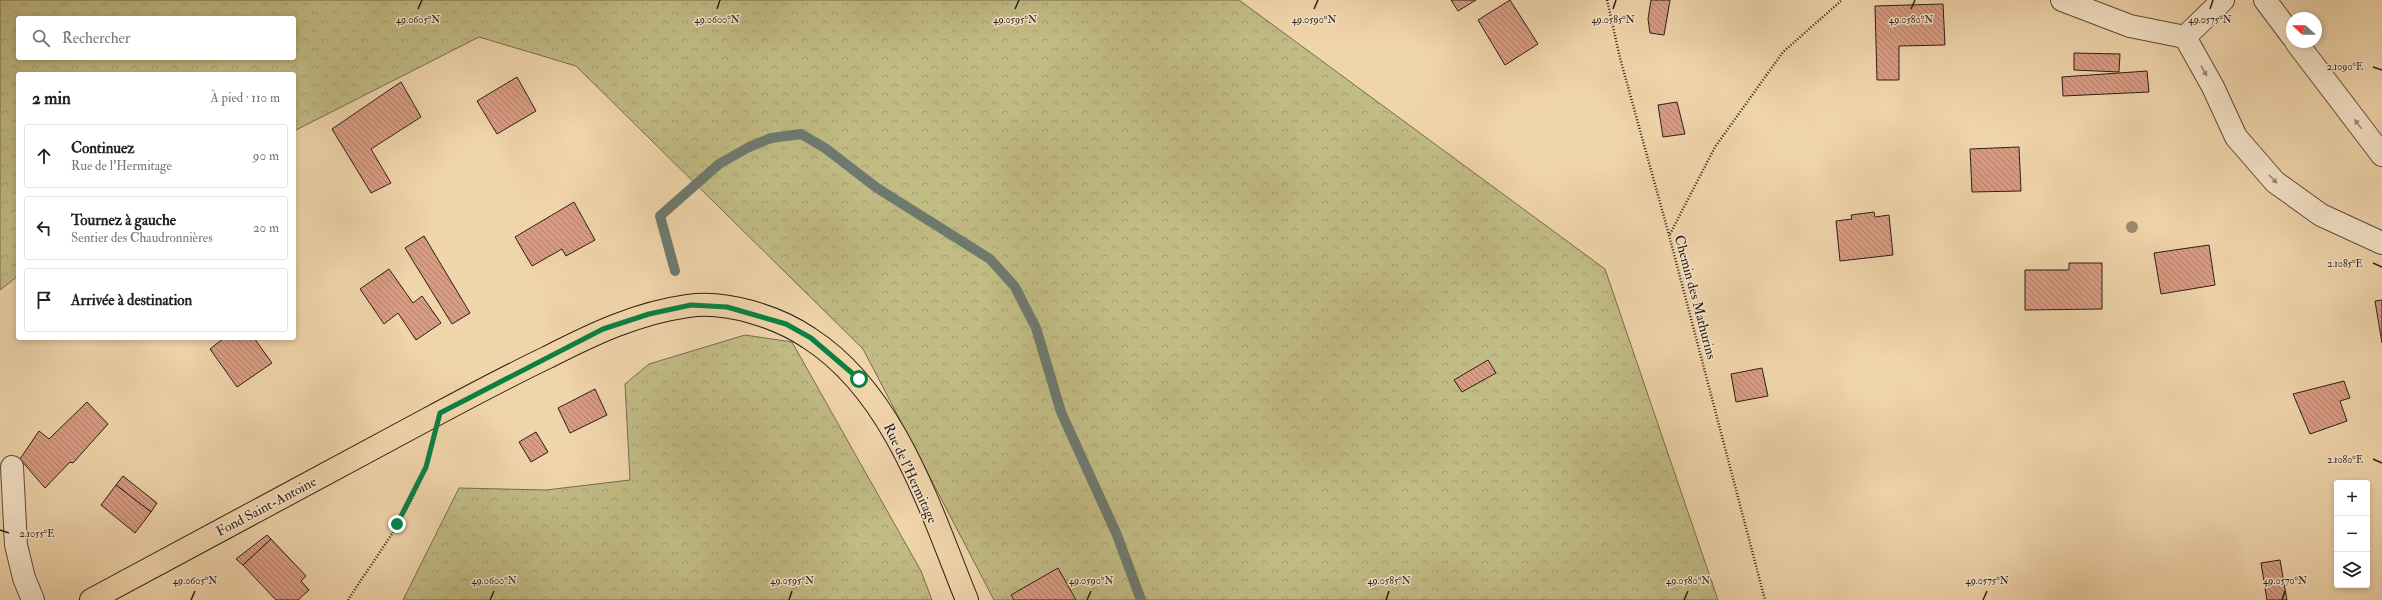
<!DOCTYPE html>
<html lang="fr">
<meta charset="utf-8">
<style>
body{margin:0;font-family:"IM FELL Double Pica",serif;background:#f2f2f2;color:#222}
.controls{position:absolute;right:12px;bottom:12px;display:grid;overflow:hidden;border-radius:4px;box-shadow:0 2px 6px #0003}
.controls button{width:36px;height:36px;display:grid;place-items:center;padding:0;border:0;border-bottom:1px solid #e0e0e0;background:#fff;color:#222;font:20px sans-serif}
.compass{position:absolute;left:2286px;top:12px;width:36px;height:36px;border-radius:50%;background:#fff;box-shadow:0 2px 6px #0003;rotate:291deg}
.stop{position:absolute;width:12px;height:12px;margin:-9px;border:3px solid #0b8043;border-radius:50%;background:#fff}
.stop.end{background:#0b8043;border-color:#fff;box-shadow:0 1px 4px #0008}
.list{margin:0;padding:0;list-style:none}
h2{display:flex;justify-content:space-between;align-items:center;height:52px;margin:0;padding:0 16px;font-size:17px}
h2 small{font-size:13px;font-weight:400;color:#767676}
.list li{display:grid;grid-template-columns:26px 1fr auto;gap:12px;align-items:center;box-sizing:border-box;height:64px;margin:0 8px 8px;padding:0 8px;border:1px solid #e0e0e0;border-radius:4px}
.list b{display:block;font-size:15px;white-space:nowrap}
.list p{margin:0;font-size:13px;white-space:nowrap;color:#767676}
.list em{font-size:13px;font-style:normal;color:#767676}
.icon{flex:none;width:22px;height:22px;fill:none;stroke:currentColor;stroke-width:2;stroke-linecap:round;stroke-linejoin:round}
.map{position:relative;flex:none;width:2382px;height:600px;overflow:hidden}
.search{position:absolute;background:#fff;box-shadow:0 2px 6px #0003;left:16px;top:16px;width:280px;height:44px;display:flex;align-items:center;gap:10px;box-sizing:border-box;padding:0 14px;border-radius:4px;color:#767676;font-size:15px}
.panel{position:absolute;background:#fff;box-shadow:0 2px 6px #0003;left:16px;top:72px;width:280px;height:268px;border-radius:4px}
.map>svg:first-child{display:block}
</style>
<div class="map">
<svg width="2382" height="600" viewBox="0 0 2382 600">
<defs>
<pattern id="forest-crowns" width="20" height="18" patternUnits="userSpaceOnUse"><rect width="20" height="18" fill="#c1bb84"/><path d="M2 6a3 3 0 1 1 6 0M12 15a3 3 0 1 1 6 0" fill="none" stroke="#a6a071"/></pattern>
<pattern id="building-back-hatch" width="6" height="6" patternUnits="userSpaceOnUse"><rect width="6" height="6" fill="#da9b83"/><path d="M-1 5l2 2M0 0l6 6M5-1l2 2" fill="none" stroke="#b17e6a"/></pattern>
</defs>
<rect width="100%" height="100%" fill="#f0d4aa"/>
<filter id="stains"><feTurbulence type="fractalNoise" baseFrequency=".005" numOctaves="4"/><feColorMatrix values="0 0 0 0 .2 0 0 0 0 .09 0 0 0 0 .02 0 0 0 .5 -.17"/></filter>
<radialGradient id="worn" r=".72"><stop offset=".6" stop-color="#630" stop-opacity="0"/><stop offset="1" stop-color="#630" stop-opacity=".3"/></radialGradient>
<g fill="url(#forest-crowns)" stroke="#766c4e" fill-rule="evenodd">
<path d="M0,0h1239l366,269 113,331h-724l-131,-251 -287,-283 -97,-29 -185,94v-57h-276v202l-18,14zM18,18h276v40h-276z"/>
<polygon points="745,335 792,342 921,571 932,600 403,600 459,488 546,490 630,480 625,384 649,364"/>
</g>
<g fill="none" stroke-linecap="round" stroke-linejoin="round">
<polyline stroke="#6e7a6f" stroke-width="10" points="675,271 660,216 719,164 749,147 771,138 801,134 825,148 877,188 990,259 1015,287 1036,328 1061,412 1117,535 1141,600"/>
</g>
<g fill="url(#building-back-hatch)" stroke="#2c1e19">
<polygon points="1451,0 1476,0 1458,11"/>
<polygon points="1510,0 1538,44 1505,65 1478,20"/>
<polygon points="1651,0 1670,0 1664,35 1650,33 1648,19"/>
<polygon points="1943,4 1945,45 1899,46 1899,80 1877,80 1875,6"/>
<polygon points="2074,53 2120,54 2119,72 2074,70"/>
<polygon points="2147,71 2149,92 2063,96 2062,77"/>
<polygon points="517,77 536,111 497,134 477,101"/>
<polygon points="401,82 421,117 371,149 391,183 371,193 332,129"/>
<polygon points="1677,102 1685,134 1663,137 1658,105"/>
<polygon points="2019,147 2021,191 1972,192 1970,149"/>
<polygon points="574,202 595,240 566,256 562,249 532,266 515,237"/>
<polygon points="1874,212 1875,217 1889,215 1893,255 1840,261 1836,221 1852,219 1851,215"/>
<polygon points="424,236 470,313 452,324 405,248"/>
<polygon points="2209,245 2215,285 2161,294 2154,253"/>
<polygon points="2069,263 2102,263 2102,309 2025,310 2025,270 2069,270"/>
<polygon points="389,269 413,303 422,296 441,323 416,340 398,313 384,324 360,289"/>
<polygon points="2382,300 2382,343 2375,301"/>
<polygon points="224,338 254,338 272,363 237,387 210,349"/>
<polygon points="1488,360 1496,373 1462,392 1454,380"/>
<polygon points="1762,368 1768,396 1736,402 1731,374"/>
<polygon points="2344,381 2350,398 2340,401 2347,421 2310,434 2293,394"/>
<polygon points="595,389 607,415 570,433 558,408"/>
<polygon points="87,402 108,424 73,463 70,462 45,488 20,459 39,431 49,439"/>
<polygon points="536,432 548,452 531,462 519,442"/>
<polygon points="123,476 157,503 151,512 116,485"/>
<polygon points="116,485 151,512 135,533 101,505"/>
<polygon points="267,535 271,539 243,565 236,559"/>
<polygon points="271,539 306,576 301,581 309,590 298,600 276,600 243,565"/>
<polygon points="2280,560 2287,600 2267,600 2261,563"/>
<polygon points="1058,568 1076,600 1014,600 1011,595"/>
</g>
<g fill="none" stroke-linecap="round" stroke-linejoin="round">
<g stroke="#5d4c3d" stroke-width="24">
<g id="minor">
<polyline points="2062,0 2130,26 2185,37"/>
<polyline points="2265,0 2292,36"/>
<polyline points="2185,37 2213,87 2236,137 2275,182 2321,215 2382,243"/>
<polyline points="2185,37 2223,0"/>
<polyline points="2296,42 2382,155"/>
<polyline points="12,467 16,545 24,578 33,600"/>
</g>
</g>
<g stroke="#2c1e19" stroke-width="24">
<path id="major" d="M91,600c111,-60 222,-119 333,-179 41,-22 82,-44 124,-64 45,-23 89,-44 140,-51 38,-6 90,11 121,32 86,55 121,171 158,262"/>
</g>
<g stroke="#2c1e19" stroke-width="2.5" stroke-dasharray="1 2" stroke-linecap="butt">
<polyline points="1607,0 1620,58 1669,235 1765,600"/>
<polyline points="1670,234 1715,147 1783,52 1842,0"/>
<path d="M348,600c30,-47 69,-95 83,-150"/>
</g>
<use href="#minor" stroke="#f5e3c8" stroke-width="22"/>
<use href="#major" stroke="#f0d4aa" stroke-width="22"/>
</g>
<circle fill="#9d8a6c" cx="2132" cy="227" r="6"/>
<defs><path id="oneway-solid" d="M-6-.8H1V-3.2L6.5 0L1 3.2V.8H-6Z"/></defs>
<g fill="#9b8a79">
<use href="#oneway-solid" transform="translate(2204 71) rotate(61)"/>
<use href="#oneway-solid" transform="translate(2358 124) rotate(-127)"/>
<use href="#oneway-solid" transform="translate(2273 179) rotate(46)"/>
</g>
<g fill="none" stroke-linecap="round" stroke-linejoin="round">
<polyline stroke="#0b8043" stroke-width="5" points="397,524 426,467 440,413 603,329 649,314 691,305 727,307 786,324 811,338 859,379"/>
</g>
<path fill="none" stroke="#2c1e19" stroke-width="1.5" d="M418,9l4,-9M717,9l3,-9M1015,9l4,-9M1314,9l4,-9M1613,9l3,-9M1911,9l4,-9M2210,9l3,-9M2373,67l9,3M2373,263l9,4M2373,459l9,4M0,530l9,3M191,600l4,-9M490,600l4,-9M789,600l3,-9M1087,600l4,-9M1386,600l3,-9M1684,600l4,-9M1983,600l4,-9M2282,600l3,-9"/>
<g text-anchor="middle" stroke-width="3" stroke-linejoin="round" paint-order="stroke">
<g font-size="14" fill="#2c1e19" stroke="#f5e3c8">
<text transform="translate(1696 297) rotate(75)" y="5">Chemin des Mathurins</text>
<text transform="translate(911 473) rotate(65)" y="5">Rue de l'Hermitage</text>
<text transform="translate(266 506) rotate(-28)" y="5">Fond Saint-Antoine</text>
</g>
</g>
<g font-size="10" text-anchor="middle" fill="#2c1e19" stroke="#f5e3c8" stroke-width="3" stroke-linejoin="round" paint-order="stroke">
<text x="418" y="23">49.0605°N</text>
<text x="717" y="23">49.0600°N</text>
<text x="1015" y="23">49.0595°N</text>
<text x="1314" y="23">49.0590°N</text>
<text x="1613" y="23">49.0585°N</text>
<text x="2210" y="23">49.0575°N</text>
<text x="1911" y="23">49.0580°N</text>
<text x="2345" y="70">2.1090°E</text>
<text x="2345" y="267">2.1085°E</text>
<text x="2345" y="463">2.1080°E</text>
<text x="37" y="537">2.1055°E</text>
<text x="195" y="584">49.0605°N</text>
<text x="494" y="584">49.0600°N</text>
<text x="792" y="584">49.0595°N</text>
<text x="1091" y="584">49.0590°N</text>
<text x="1389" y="584">49.0585°N</text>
<text x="1688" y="584">49.0580°N</text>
<text x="1987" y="584">49.0575°N</text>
<text x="2285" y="584">49.0570°N</text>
</g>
<rect width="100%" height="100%" filter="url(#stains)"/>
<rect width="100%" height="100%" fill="url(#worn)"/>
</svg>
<div class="controls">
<button>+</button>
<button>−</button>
<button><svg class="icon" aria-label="layers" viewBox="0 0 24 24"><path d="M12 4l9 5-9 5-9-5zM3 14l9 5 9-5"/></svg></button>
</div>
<svg class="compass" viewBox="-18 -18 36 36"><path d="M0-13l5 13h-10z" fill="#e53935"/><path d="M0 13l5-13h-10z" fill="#767676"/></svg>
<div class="stop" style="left:859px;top:379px"></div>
<div class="stop end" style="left:397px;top:524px"></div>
<div class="search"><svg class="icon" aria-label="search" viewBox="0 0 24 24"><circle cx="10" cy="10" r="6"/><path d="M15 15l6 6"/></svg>Rechercher</div>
<section class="panel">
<h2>2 min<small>À pied · 110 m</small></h2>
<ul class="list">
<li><svg class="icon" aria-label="ahead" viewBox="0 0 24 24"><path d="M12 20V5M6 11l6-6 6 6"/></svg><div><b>Continuez</b><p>Rue de l'Hermitage</p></div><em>90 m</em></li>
<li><svg class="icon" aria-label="left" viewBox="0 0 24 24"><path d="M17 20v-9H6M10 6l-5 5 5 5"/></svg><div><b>Tournez à gauche</b><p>Sentier des Chaudronnières</p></div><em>20 m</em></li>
<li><svg class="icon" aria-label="arrive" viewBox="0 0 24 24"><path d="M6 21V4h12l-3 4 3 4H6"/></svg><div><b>Arrivée à destination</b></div></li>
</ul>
</section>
</div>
